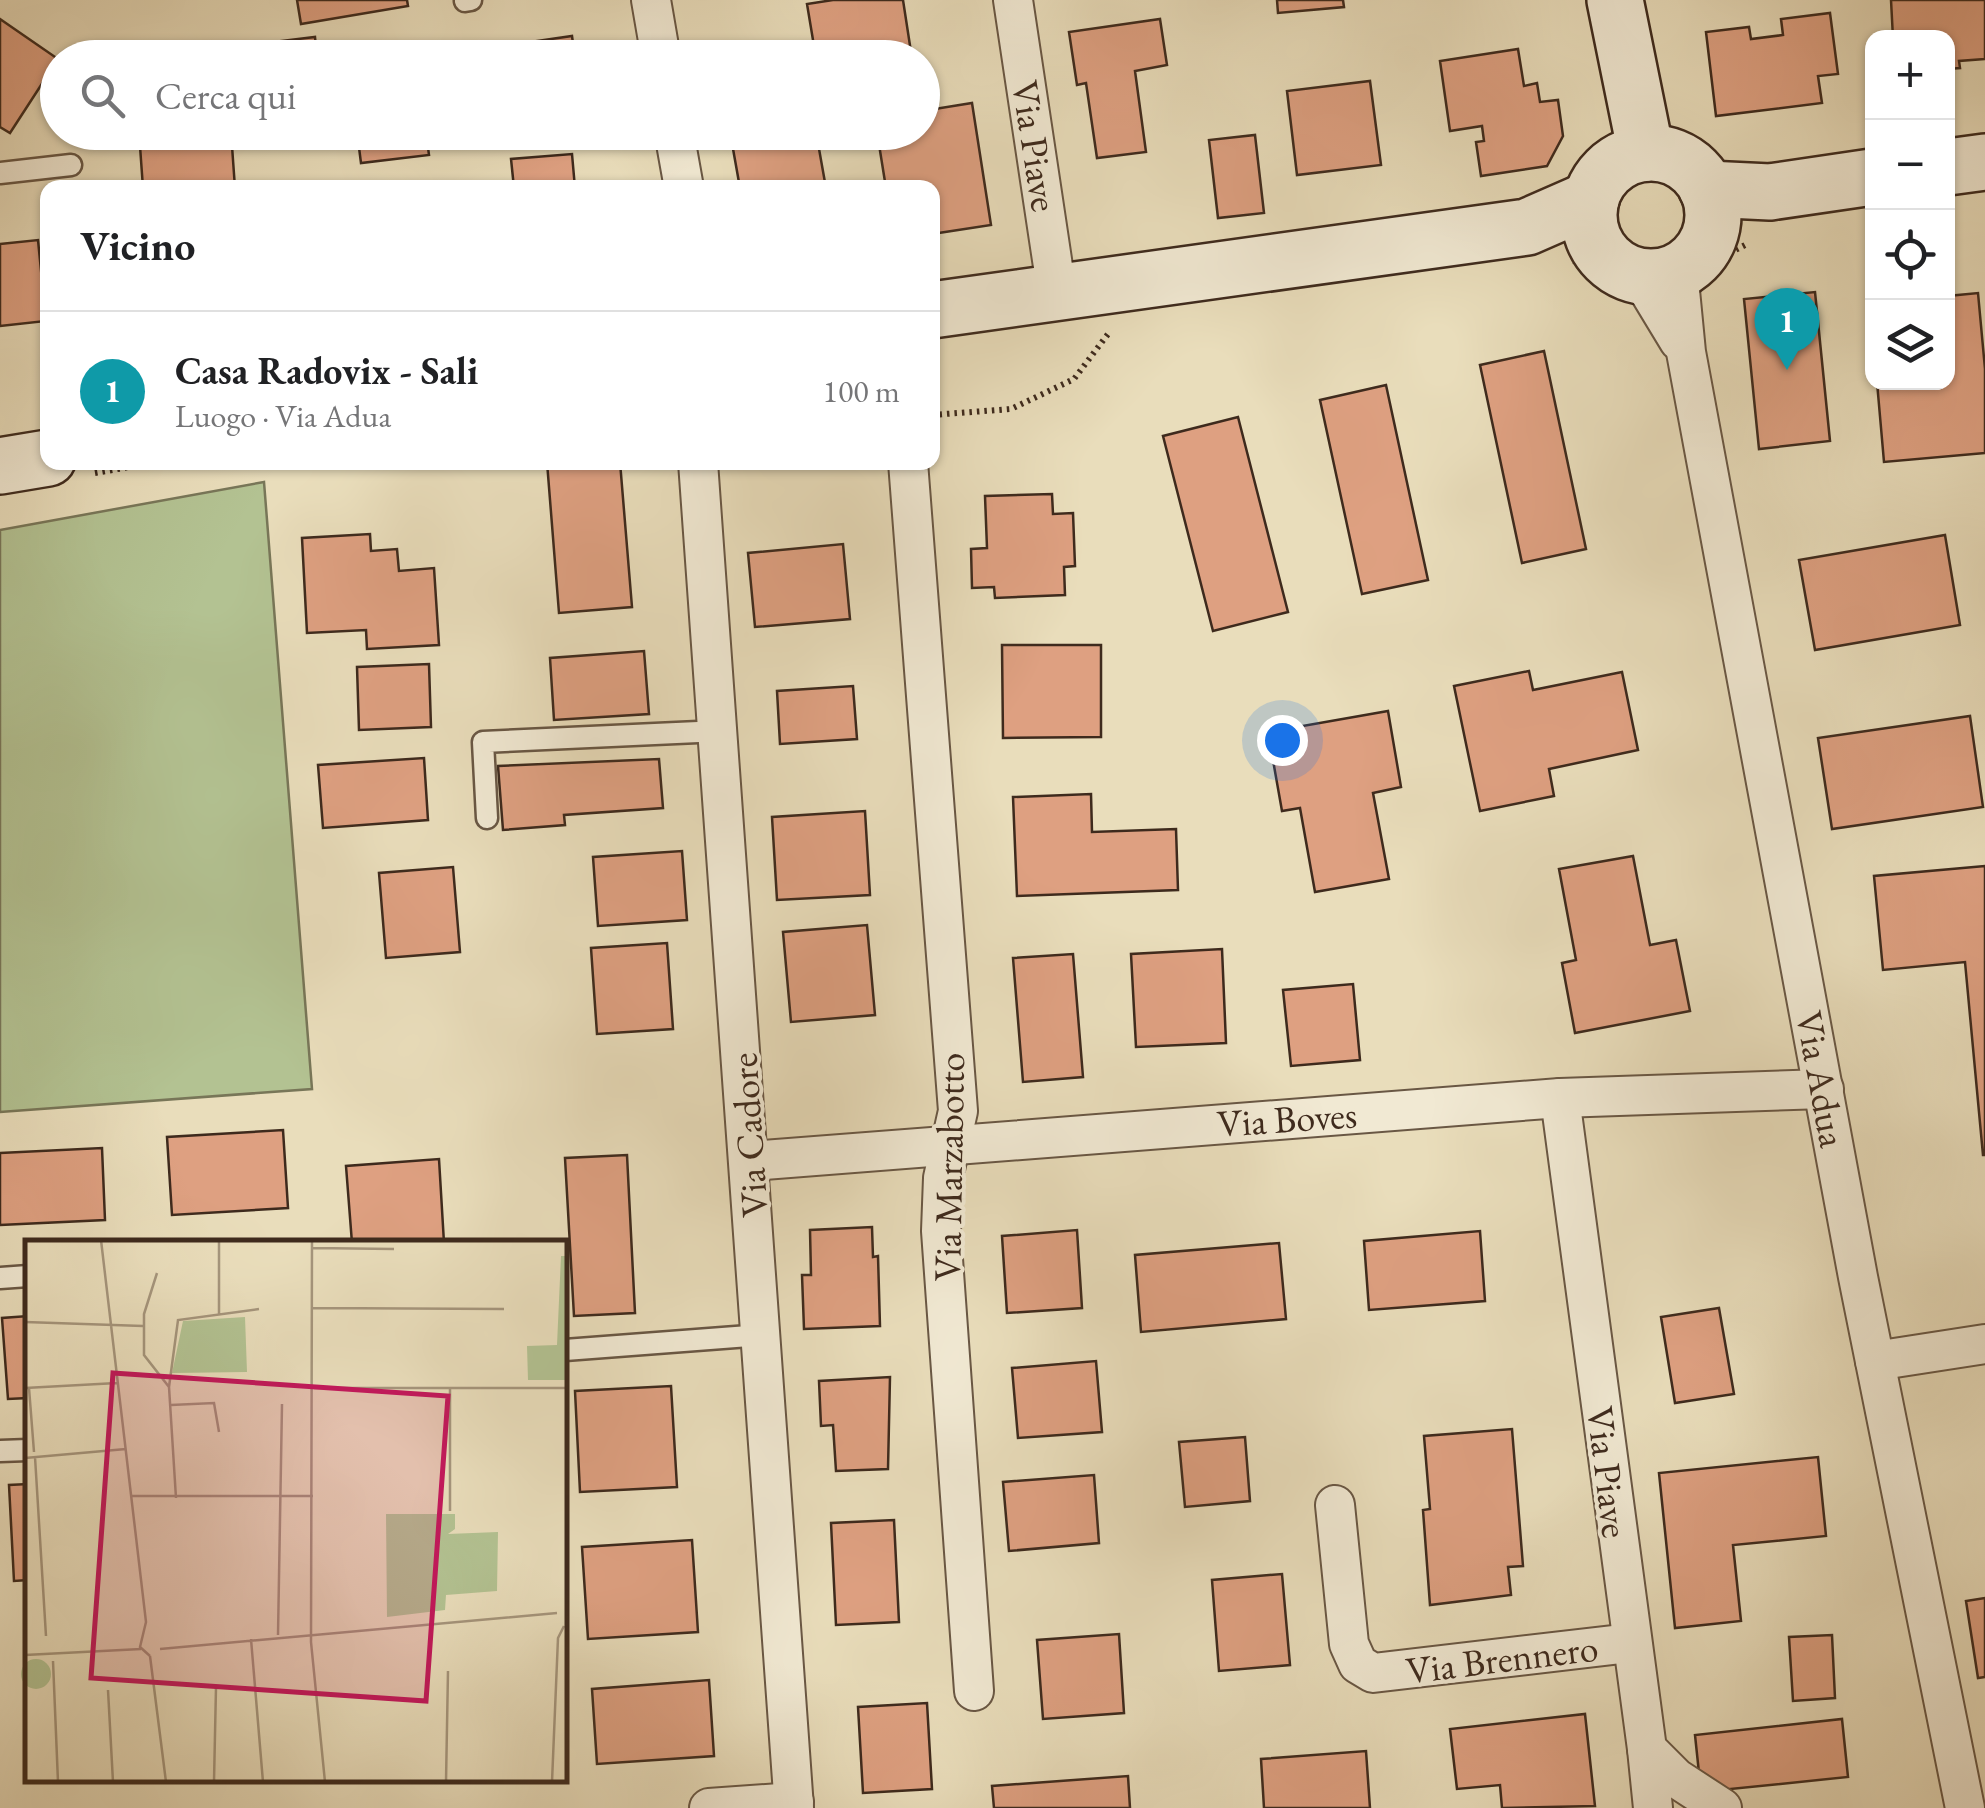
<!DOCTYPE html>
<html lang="it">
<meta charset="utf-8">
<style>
body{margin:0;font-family:"EB Garamond",serif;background:#f2f2f2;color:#202124}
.controls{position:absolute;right:30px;top:30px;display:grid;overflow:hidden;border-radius:20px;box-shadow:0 2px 8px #0004}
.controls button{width:90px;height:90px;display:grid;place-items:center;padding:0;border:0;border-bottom:2px solid #e0e0e0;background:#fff;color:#202124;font:50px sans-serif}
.you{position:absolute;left:1282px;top:740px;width:35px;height:35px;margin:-25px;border:8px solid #fff;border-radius:50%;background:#1a73e8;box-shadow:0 0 0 15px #1a73e833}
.badge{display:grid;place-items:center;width:65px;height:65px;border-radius:50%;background:#0f766e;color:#fff;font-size:32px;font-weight:700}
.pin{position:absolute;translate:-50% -82px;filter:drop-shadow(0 2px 5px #0008)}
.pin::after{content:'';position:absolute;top:52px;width:35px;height:30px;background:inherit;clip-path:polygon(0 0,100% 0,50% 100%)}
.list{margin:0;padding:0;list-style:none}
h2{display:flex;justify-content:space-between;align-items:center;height:130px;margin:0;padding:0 40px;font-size:42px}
h2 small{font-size:32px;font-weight:400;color:#757577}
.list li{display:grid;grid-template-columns:65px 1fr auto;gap:30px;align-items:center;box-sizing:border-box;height:160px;padding:0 40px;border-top:2px solid #e0e0e0}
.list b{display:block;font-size:38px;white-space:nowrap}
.list p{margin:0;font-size:32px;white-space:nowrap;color:#757577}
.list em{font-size:32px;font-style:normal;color:#757577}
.icon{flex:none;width:55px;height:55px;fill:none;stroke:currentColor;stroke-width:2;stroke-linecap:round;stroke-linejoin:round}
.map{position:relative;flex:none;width:1985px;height:1808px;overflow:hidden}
.search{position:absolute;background:#fff;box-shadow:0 2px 8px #0004;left:40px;top:40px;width:900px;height:110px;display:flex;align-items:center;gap:25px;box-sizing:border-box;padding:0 35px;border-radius:55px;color:#757577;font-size:38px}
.panel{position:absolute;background:#fff;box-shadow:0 2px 8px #0004;left:40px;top:180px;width:900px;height:290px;border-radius:20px}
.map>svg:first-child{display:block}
</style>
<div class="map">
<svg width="1985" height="1808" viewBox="0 0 1985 1808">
<rect width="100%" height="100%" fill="#e9ddbb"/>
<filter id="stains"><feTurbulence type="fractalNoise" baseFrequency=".002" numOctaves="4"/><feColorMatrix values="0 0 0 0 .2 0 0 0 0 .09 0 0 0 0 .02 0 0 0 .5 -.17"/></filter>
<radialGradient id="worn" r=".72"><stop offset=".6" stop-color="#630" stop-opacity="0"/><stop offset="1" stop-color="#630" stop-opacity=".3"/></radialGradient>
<polygon fill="#b3c292" stroke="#787658" stroke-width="2.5" points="264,482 312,1089 0,1112 0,530"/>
<g fill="#dea081" stroke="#3e2a1d" stroke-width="2.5">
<polygon points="297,0 407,0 408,6 301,24"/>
<polygon points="833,0 903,0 911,52 876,58 816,58 807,4"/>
<polygon points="1277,0 1343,0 1344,7 1278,13"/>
<polygon points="1891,0 1985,0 1985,59 1959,61 1960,68 1948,69 1948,38 1893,38"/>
<polygon points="1830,13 1838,74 1818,76 1822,103 1716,116 1706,32 1749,27 1751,39 1783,35 1781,19"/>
<polygon points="0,19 58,59 10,133 0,127"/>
<polygon points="1160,19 1167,65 1135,71 1146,152 1097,158 1086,83 1077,85 1069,32"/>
<polygon points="572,36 575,58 497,58 496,47"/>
<polygon points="315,37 317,58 283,58 281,41"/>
<polygon points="1518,49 1524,86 1537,83 1540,102 1558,100 1563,136 1547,166 1481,176 1476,142 1484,141 1482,126 1450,131 1440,61"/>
<polygon points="1370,81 1381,165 1297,175 1287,91"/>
<polygon points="972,103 991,225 932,234 932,188 886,188 877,132 922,132 922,111"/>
<polygon points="139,132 231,132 235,188 143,188"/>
<polygon points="357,132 426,132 429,155 361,163"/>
<polygon points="730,132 816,132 826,188 740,188"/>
<polygon points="1255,135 1264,213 1218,218 1209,140"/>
<polygon points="572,154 575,188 514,188 511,159"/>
<polygon points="38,240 46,321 0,326 0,244"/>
<polygon points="1815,292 1830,441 1759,449 1744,299"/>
<polygon points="1978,293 1985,369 1985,453 1884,462 1877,382 1948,382 1948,296"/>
<polygon points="1544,351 1586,549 1522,563 1480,365"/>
<polygon points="1386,385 1428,580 1362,594 1320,400"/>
<polygon points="1238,417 1288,612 1213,631 1163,436"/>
<polygon points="547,462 620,462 632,607 559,613"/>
<polygon points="1052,494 1053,514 1073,513 1075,566 1064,567 1065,595 995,598 994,587 972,588 971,549 987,548 985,496"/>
<polygon points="370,534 371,551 397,549 399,571 434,568 439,645 367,649 366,630 307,633 302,538"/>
<polygon points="1945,535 1960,625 1815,650 1799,560"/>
<polygon points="843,544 850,619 755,627 748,553"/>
<polygon points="1002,645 1101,645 1101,737 1003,738"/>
<polygon points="644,651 649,714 554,720 550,658"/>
<polygon points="429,664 431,727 359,730 357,667"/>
<polygon points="1529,671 1533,690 1622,672 1638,750 1549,769 1554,796 1480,811 1454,686"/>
<polygon points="853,686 857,739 780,744 777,691"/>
<polygon points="1388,711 1401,787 1373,793 1389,879 1315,892 1300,808 1282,811 1268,732"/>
<polygon points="1970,716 1983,807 1832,829 1818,738"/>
<polygon points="424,758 428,820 323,828 318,765"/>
<polygon points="659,759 663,808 564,815 565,825 503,830 498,766"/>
<polygon points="1091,794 1092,832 1176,829 1178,890 1017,896 1013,797"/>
<polygon points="865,811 870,895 777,900 772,817"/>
<polygon points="682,851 687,920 598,926 593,857"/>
<polygon points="1633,856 1650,945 1676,940 1690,1011 1575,1033 1562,963 1576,960 1559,869"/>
<polygon points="1985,866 1985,1155 1983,1155 1965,962 1883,970 1874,876"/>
<polygon points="453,867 460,952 386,958 379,873"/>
<polygon points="867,925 875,1015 791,1022 783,932"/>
<polygon points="667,943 673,1029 597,1034 591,948"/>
<polygon points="1222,949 1226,1043 1136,1047 1131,954"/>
<polygon points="1073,954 1083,1077 1023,1082 1013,958"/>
<polygon points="1353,984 1360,1060 1291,1066 1283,990"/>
<polygon points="283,1130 288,1208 172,1215 167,1137"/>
<polygon points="102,1148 105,1220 0,1225 0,1153"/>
<polygon points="627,1155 635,1313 574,1316 565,1158"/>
<polygon points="439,1159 444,1243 352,1243 346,1166"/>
<polygon points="872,1227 873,1257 878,1256 880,1326 804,1329 802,1275 811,1275 810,1230"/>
<polygon points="1077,1230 1082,1308 1007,1313 1002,1236"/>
<polygon points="1480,1231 1485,1301 1369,1310 1364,1241"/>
<polygon points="1279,1243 1286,1319 1141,1332 1135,1255"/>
<polygon points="1719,1308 1734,1394 1675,1403 1661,1317"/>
<polygon points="28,1316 28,1398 8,1399 2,1318"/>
<polygon points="1096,1361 1102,1432 1018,1438 1012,1368"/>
<polygon points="890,1377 888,1469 836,1471 833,1425 821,1426 819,1381"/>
<polygon points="671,1386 677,1487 580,1492 575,1391"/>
<polygon points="1512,1429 1523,1566 1508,1567 1511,1595 1430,1605 1423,1510 1430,1509 1424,1436"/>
<polygon points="1245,1437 1250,1501 1185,1507 1179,1442"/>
<polygon points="1818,1457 1826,1536 1733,1545 1741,1621 1675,1628 1659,1473"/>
<polygon points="1094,1475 1099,1543 1009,1551 1003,1482"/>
<polygon points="28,1484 28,1580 14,1581 9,1485"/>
<polygon points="894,1520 899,1622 836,1625 831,1523"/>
<polygon points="692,1540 698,1632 588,1639 582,1547"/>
<polygon points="1282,1574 1290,1665 1219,1671 1212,1580"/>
<polygon points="1985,1598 1985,1677 1978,1678 1966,1601"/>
<polygon points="1119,1634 1124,1713 1043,1719 1037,1640"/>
<polygon points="1832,1635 1835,1698 1793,1701 1789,1637"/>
<polygon points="709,1680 714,1756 597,1764 592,1689"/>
<polygon points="927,1703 932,1789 863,1793 858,1707"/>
<polygon points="1585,1714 1595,1806 1502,1808 1500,1785 1457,1789 1450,1729"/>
<polygon points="1842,1719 1848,1777 1701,1792 1695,1735"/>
<polygon points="1366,1751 1370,1808 1264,1808 1261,1759"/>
<polygon points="1128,1776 1130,1808 994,1808 992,1786"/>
</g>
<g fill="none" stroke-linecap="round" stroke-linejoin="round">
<g stroke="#695744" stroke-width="25">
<g id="lane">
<polyline points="465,1 471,0"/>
<polyline points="0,173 71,165"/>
<polyline points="487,818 483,742 720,731"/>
<polyline points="0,1278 28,1276"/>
<polyline points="565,1350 762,1335"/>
<polyline points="0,1451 28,1450"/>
</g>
</g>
<g stroke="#695744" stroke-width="42">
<g id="street">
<polyline points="651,0 661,58"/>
<polyline points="1013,0 1057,293"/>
<polyline points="674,132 684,188"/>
<path id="s1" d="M1678,270l8,82 172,925 107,531"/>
<polyline points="1639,275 1679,341"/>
<polyline points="698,462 794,1808"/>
<polyline points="908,462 958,1111 943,1178 941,1231 974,1691"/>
<polyline points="1560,1098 1647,1749 1676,1778 1722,1808"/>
<polyline points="751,1161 1560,1098 1824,1089"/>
<polyline points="1875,1361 1985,1344"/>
<polyline points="1335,1505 1349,1644 1358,1664 1373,1673 1630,1643"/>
<polyline points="1647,1749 1653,1808"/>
<polyline points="709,1808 794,1802"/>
</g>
</g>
<g stroke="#3e2a1d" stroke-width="60">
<g id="secondary">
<polyline points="1615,0 1646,153"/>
<circle cx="1651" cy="215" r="62"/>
<polyline points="1948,167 1985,162"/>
<polyline points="1707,189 1770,192 1872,177"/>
<polyline points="932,310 1527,227 1591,199"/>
<polyline points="0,466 48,458"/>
</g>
</g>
<g stroke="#3e2a1d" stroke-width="6" stroke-dasharray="2.5 5" stroke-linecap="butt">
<polyline points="1716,260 1749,243"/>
<polyline points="1574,261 1602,278"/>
<polyline points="932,415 1011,409 1074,379 1108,334"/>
<polyline points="95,473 158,462"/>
</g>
<use href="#lane" stroke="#f1e9d3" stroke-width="20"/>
<use href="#street" stroke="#f1e9d3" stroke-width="38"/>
<use href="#secondary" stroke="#f1e9d3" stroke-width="55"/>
</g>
<g text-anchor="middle" stroke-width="8" stroke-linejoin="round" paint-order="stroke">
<g font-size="38" fill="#3e2a1d" stroke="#f1e9d3">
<text transform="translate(1035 146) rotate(81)" y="13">Via Piave</text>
<text dy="13" stroke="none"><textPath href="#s1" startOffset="822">Via Adua</textPath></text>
<text transform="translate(1287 1119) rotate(-4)" y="13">Via Boves</text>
<text transform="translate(749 1135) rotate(-94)" y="13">Via Cadore</text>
<text transform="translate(949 1167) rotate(-89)" y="13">Via Marzabotto</text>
<text transform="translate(1608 1472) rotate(83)" y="13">Via Piave</text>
<text transform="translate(1502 1659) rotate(-7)" y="13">Via Brennero</text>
</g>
</g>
<g transform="translate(25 1240)">
<rect width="542" height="542" fill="#e9ddbb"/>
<path d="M536,16h7l-1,124h-39l-1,-34 30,-1zM220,77l2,55 -75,1 11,-52zM361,274h69v15l-7,5 50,-2 -1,59 -51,4 -1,15 -58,7zM-4 434a15 15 0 1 1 30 0a15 15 0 1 1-30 0Z" fill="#b3c292"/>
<path fill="none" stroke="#a5957c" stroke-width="2.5" d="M76,0l45,382 -6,25 10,9M194,0v75M287,0l-1,402 14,140M287,8l82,1M132,33l-13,41v41l25,32 7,111M287,68l192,1M0,82l118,4M144,147l9,-67 81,-11M425,147v124M0,148l92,-5M4,148l5,64M289,148h254M146,165l43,-2 5,29M10,217l11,179M0,218l101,-9M106,256h182M253,395l4,-231M226,399l12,143M135,409l397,-36M0,415l116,-6M125,416l16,126M28,421l5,121M83,450l5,92M189,542l2,-95M421,542l2,-111M527,542l6,-144 6,-12"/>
<path fill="#c2185b" fill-opacity="0.15" stroke="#c2185b" stroke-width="5" d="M88,133l335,23 -22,305 -335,-23z"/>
<rect width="542" height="542" fill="none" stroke="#3e2a1d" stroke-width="5"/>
</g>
<rect width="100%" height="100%" filter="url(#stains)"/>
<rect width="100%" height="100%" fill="url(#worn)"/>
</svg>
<div class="controls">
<button>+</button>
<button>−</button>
<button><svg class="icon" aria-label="locate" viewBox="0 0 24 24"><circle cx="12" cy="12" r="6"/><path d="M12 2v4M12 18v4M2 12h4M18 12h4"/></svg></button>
<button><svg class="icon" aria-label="layers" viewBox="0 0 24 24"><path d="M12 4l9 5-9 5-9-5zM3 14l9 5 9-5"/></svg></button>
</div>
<div class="you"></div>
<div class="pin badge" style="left:1787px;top:370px;background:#0f9aa8">1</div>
<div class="search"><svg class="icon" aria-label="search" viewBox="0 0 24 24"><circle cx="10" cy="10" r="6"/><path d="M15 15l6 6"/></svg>Cerca qui</div>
<section class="panel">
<h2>Vicino<small></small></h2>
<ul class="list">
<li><span class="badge" style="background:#0f9aa8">1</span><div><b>Casa Radovix - Sali</b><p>Luogo · Via Adua</p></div><em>100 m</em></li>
</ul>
</section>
</div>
